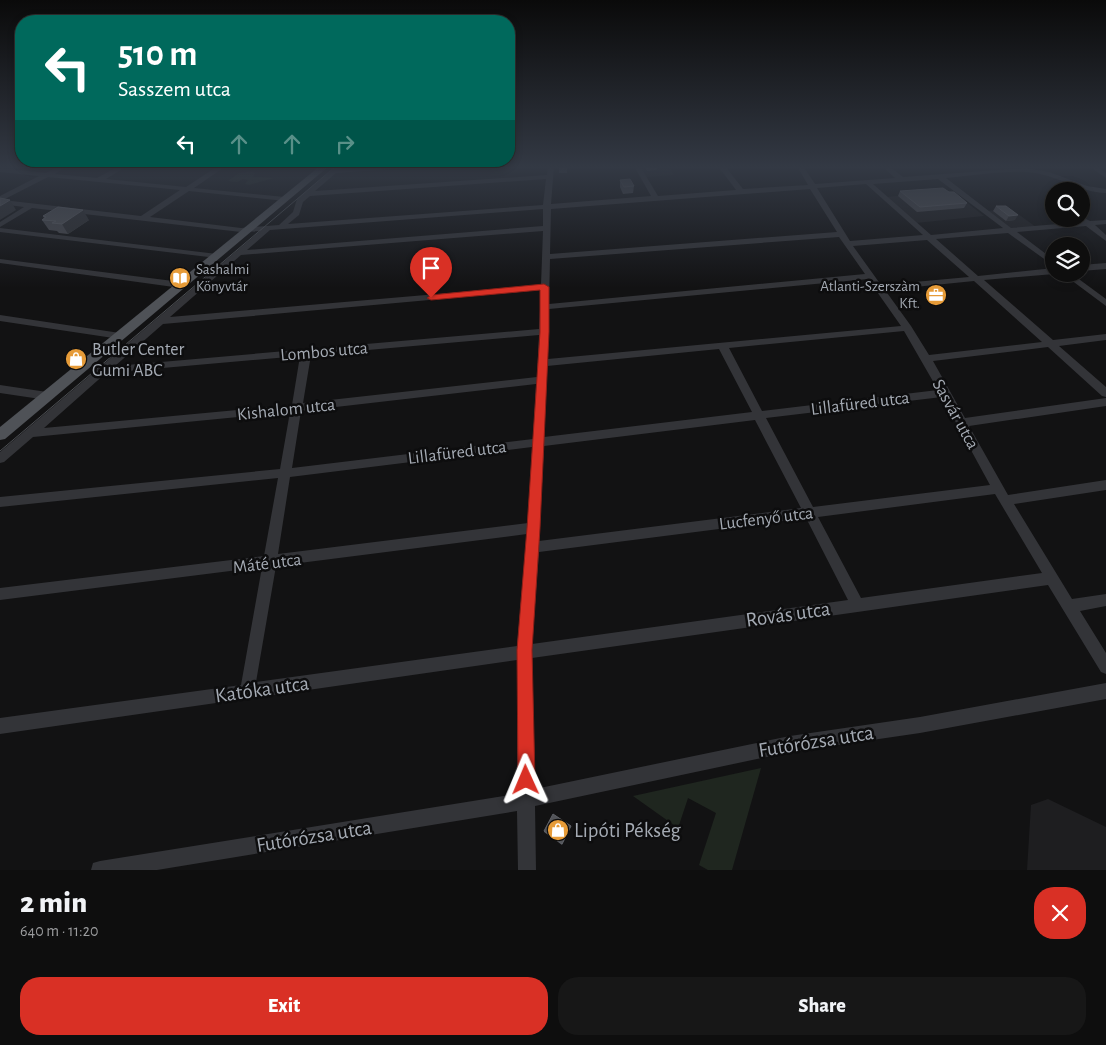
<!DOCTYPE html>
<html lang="en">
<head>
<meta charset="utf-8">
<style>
  body { margin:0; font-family:"Alegreya Sans",sans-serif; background:#171717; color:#f1f3f6; height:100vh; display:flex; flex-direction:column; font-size:19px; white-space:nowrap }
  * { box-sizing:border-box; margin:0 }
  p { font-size:16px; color:#9b9c9e }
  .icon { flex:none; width:28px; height:28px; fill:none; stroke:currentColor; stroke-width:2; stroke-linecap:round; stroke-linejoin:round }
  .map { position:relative; height:870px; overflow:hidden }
  .side { display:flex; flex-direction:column; background:#0e0e0e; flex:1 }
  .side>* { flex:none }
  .guide { position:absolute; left:15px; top:15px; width:500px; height:152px; border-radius:20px; box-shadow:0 2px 8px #0003,0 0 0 1px #2e2e2e; background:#00695c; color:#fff; overflow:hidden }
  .controls { position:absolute; left:1045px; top:182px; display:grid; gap:10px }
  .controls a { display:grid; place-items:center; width:45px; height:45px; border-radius:50%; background:#0e0e0e; box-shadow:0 2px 8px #0003,0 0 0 1px #2e2e2e; font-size:25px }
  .pin { position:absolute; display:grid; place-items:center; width:42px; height:42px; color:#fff; margin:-51px -21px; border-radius:50% 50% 50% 0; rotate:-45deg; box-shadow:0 0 5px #0007 }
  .pin .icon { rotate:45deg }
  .me { position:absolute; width:55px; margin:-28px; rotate:359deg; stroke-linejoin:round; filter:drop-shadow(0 0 4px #0008) }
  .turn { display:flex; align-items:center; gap:18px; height:105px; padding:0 20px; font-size:22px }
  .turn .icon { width:65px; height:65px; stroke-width:2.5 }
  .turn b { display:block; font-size:35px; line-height:42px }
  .lanes { display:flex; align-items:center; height:48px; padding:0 20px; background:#0003; justify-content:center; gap:25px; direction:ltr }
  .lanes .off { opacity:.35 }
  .round { display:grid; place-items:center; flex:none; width:52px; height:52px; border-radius:20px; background:#171717 }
  .summary { display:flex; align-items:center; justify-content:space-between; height:85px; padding:0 20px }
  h1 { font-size:30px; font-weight:800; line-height:38px }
  .button { display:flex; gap:10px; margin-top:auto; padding:10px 20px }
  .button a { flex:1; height:58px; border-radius:20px; background:#d93025; color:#fff; font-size:20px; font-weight:800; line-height:58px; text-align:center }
  .button a+a { background:#171717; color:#f1f3f6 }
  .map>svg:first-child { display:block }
  .built { fill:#1e1e20 }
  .green { fill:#1f261f }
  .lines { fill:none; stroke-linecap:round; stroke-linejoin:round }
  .minor { fill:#333438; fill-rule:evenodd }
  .major { fill:#4f5257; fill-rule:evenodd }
  .tram { stroke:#4c4f53; stroke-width:1 }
  .wall { fill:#48494e }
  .shaded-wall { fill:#2e2f32 }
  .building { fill:#525459; stroke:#5f6167 }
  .route { fill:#d93025; stroke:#8d1f18 }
  .labels { text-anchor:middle; stroke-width:5; stroke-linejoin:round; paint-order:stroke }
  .far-poi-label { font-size:15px; fill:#a4aab3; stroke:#0d0d0e; text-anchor:start }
  .poi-label { font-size:18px; fill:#a4aab3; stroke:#0d0d0e; text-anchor:start }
  .street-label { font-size:18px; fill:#a4aab3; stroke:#0d0d0e }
  .near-street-label { font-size:21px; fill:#a4aab3; stroke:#0d0d0e }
  .near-poi-label { font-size:21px; fill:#a4aab3; stroke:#0d0d0e; text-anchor:start }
</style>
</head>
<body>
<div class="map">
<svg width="1106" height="870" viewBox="0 0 1106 870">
  <rect width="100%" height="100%" fill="#121213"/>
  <!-- built -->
  <g class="built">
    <polygon points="640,166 669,166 674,175 646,177"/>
    <polygon points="952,191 984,216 916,223 886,197"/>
    <polygon points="1011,209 1036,227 1010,229 986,211"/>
    <polygon points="1048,799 1106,827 1106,870 1027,870 1031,805"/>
  </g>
  <!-- green -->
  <g class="green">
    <polygon points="252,171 255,173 253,177 274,178 249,185 245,184 248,180 243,179 237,182 228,181 239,173"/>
    <polygon points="761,768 732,870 708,870 699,865 716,813 688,798 678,828 633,796"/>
  </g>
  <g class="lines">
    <!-- minor -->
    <g class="minor">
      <path d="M59 166H67L55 174 97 178 119 166H127L106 179 186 187 218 166H226L194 188 285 197 289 199 285 201 189 191 150 217 241 228 279 225 293 212 297 199 336 166H343L341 169 408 166 405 168 336 173 315 191 547 175 548 166H554L551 204 651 196 634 166H640L658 196 736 190 718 166H725L743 189 808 185 797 166H803L815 184 895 178 882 166H889L903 177 1026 168 1049 172 1087 186 1106 189V193C1080 192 1060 177 1035 173 1012 169 971 176 946 178L1011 228 1082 222 1080 220 1084 218 1090 221 1106 220V224L1095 225 1106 235V241L1086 226 1017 232 1054 260V266L1008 233 936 239 978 276 1054 268V274L984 280 1053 340 1106 334V340L1059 346 1106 387V397L1102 396 1048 347 933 361 965 418 1106 398V406L969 426 1008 495 1106 480V490L1014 504 1072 599 1106 594V606L1080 611 1106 653V674L1101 672 1048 585 532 658 535 789 790 736 920 717 1106 683V699L920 733 790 752 535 806 536 870H518L517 811 157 870H91L93 863 100 861 517 794V660L0 734V718L241 685 262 567 0 600V588L264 556 278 478 0 507V497L280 469 290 412 33 437 4 462 0 463V452L260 231 241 232 32 208 0 227V222L24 207 0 204V196L39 176 0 172V168L46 173ZM48 177 180 190 141 216 3 200ZM546 179 543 205 288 224 299 215 303 202 310 196ZM938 179 1003 228 931 235 873 184ZM866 184 923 235 850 241 817 188ZM810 189 837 232 550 254 551 209ZM543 209V226L247 250 270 230ZM543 231 541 285 170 317 241 255ZM839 237 865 274 549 304 550 259ZM927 240 969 277 881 285 853 246ZM868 279 901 326 548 359 549 309ZM974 281 1042 342 929 355 911 326 885 290ZM541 290 539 329 115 366 163 324ZM904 331 938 390 762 411 729 348ZM539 335 537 377 303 403 311 355ZM719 349 752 412 544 437 547 366ZM300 356 292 405 44 428 106 373ZM536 384 533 439 292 468 301 411ZM942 397 990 485 813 507 766 418ZM755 420 801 508 539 541 544 446ZM532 447 528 523 278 554 290 477ZM995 494 1042 573 861 598 818 517ZM806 518 848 600 532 644 539 552ZM527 534 517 646 256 682 276 566Z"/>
      <polygon points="300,166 317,166 325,169 322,171"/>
      <polygon points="1089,166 1097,166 1106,173 1106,178"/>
      <polygon points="0,228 217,254 221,256 217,258 0,232"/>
      <polygon points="0,259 181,282 185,285 181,288 0,263"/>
      <polygon points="1106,263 1106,269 1081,271 1081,265"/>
      <polygon points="1063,274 1072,274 1106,299 1106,306"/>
      <polygon points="0,315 120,333 125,336 120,339 0,321"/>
      <polygon points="0,385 47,392 52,396 47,400 0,393"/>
    </g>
    <!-- major -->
    <polygon class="major" points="320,166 329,166 5,439 0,440 0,427"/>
    <!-- tram -->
    <polyline class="tram" points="0,451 336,166"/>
  </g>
  <!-- wall -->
  <g class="wall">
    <rect x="559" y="166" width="8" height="7"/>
    <polygon points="644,166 658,166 657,170 647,171"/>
    <polygon points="620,180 634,186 633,193 623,194 620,187"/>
    <polygon points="900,191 949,192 967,203 964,208 917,212 898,196"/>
    <polygon points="996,206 1015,220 1006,221 993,211"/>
    <polygon points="43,216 89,220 68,234 59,233 57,231 49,230 42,220 44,218"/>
    <polygon points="571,826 562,845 544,832 544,831"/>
  </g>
  <!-- shaded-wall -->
  <g class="shaded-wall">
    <polygon points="10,200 16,210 0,220 0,206"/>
    <polygon points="83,210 89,220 68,234 62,224"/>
    <polygon points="1018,215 1015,220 1006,221 1009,216"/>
  </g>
  <!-- building -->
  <g class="building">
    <polygon points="630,179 634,186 624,187 620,180"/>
    <polygon points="943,188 949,192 954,192 967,203 920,207 900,191"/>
    <polygon points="0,198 10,200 0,206"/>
    <polygon points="996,206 1006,206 1018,215 1009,216"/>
    <polygon points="58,207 83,210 62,224 52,223 56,221 42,220 46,217 43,216"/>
    <polygon points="553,814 571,826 562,844 544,831"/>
  </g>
  <!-- sky -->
  <linearGradient id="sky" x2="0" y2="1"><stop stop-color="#0a0a0a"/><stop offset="0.58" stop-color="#333944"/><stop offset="1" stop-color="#333944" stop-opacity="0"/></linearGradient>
  <rect width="1106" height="288" fill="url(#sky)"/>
  <!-- route -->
  <polygon class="route" points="544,284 549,287 549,332 540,528 532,650 535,780 532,786 526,789 520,786 518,780 517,650 527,528 540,332 540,290 431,300 427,298 431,295"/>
  <!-- icons -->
  <defs>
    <g id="library-disc" transform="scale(1.125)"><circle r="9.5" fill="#e69b38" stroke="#0d0d0e"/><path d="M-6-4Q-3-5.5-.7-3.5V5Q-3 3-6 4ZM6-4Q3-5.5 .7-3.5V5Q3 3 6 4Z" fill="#fff"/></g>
    <g id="office-disc" transform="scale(1.125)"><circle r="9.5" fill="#e69b38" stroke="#0d0d0e"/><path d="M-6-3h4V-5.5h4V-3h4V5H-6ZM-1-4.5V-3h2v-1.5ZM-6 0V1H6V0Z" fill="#fff"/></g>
    <g id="shop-disc" transform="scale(1.125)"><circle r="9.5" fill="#e69b38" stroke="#0d0d0e"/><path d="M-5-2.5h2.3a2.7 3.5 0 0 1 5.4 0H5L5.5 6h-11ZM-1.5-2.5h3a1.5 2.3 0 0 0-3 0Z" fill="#fff"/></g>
  </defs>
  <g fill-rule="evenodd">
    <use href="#library-disc" x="180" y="278"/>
    <use href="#office-disc" x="936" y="295"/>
    <use href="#shop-disc" x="76" y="359"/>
    <use href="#shop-disc" x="558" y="830"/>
  </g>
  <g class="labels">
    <!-- far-poi labels -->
    <g class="far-poi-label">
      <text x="196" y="274">Sashalmi<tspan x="196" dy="17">Könyvtár</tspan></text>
      <text x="920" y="291" text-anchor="end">Atlanti-Szerszàm<tspan x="920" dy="17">Kft.</tspan></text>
    </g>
    <!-- poi labels -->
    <g class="poi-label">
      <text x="92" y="355">Butler Center<tspan x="92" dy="21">Gumi ABC</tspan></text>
    </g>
    <!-- street labels -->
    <g class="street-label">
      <text transform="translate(324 351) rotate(-5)" y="6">Lombos utca</text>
      <text transform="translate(860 403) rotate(-7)" y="6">Lillafüred utca</text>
      <text transform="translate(286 409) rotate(-6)" y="6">Kishalom utca</text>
      <text transform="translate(956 414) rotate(61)" y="6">Sasvár utca</text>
      <text transform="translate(457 452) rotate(-7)" y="6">Lillafüred utca</text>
      <text transform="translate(766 518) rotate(-7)" y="6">Lucfenyő utca</text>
      <text transform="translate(267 563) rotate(-7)" y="6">Máté utca</text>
    </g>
    <!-- near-street labels -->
    <g class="near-street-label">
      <text transform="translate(788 614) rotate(-8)" y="7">Rovás utca</text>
      <text transform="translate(262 689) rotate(-8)" y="7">Katóka utca</text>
      <text transform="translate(816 741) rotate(-9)" y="7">Futórózsa utca</text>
      <text transform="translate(314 836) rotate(-9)" y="7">Futórózsa utca</text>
    </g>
    <!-- near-poi labels -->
    <g class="near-poi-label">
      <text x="574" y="837">Lipóti Pékség</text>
    </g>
  </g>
</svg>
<div class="controls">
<a><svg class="icon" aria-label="search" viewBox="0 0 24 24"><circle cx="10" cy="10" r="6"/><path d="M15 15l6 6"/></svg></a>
<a><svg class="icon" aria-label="layers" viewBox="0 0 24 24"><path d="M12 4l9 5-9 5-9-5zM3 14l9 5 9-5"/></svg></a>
</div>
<div class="pin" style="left:431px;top:298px;background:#d93025"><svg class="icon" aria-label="arrive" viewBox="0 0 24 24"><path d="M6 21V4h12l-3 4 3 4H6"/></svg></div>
<svg class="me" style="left:526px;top:780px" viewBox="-20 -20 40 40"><path d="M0-17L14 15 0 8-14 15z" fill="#d93025" stroke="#fff" stroke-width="4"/></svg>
<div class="guide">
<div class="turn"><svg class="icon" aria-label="left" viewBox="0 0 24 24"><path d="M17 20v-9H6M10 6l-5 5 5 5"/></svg><div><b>510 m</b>Sasszem utca</div></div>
<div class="lanes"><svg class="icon" aria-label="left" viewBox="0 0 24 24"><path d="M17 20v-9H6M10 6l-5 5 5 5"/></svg><svg class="icon off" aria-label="ahead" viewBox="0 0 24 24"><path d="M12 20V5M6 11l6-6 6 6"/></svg><svg class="icon off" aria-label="ahead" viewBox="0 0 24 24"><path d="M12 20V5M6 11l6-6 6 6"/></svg><svg class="icon off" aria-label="right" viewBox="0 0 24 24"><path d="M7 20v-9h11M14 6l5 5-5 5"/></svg></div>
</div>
</div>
<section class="side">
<div class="summary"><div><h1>2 min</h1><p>640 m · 11:20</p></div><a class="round" style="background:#d93025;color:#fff"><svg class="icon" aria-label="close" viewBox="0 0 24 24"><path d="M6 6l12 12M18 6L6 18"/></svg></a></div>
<div class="button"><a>Exit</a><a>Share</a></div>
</section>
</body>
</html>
